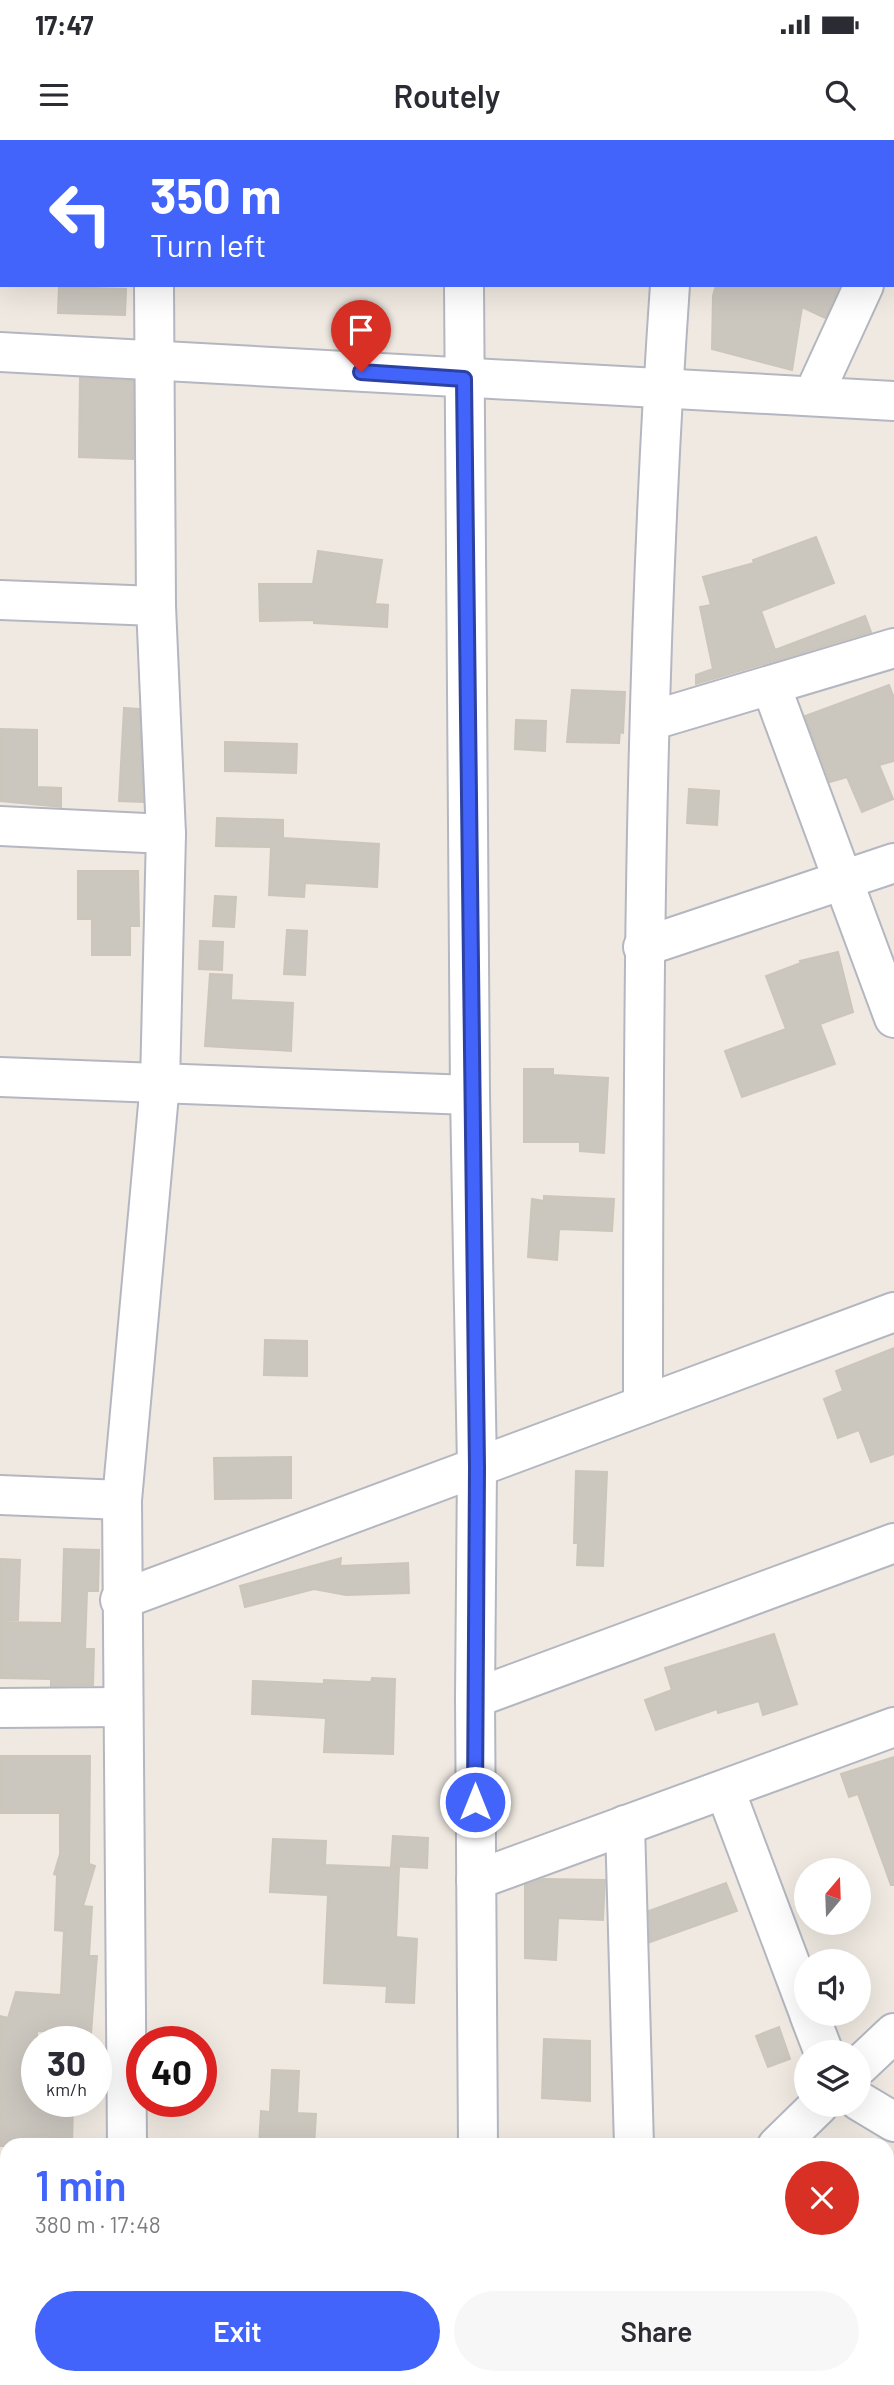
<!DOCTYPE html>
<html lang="en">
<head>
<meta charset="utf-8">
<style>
  body { margin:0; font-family:Barlow,sans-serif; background:#f7f7f7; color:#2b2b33; height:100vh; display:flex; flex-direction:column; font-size:26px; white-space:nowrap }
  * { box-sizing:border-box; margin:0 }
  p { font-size:23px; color:#7c7c81 }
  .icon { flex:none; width:38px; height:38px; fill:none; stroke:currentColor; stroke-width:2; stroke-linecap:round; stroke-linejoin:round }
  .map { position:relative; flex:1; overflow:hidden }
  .drawer { position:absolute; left:0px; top:1998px; width:894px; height:247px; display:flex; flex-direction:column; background:#fff; border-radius:21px 21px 0 0; box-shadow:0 7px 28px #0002 }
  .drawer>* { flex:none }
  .top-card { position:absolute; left:0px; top:0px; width:894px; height:147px; box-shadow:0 7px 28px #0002; background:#4264fb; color:#fff; overflow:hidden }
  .needle { width:46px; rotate:19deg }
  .buttons { position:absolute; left:794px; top:1718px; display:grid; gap:14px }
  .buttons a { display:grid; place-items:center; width:77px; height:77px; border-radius:50%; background:#fff; box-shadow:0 7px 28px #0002; font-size:35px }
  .speed { position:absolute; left:21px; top:1886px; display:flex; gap:14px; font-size:35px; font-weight:700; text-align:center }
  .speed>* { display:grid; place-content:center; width:91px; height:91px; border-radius:50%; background:#fff; box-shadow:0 7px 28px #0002; line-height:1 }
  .speed small { font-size:18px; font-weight:400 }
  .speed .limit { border:10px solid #d22; background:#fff; color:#111 }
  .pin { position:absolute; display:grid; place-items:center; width:60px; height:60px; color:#fff; margin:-72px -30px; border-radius:50% 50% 50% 0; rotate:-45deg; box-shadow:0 0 7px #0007 }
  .pin .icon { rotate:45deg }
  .me { position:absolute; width:77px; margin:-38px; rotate:0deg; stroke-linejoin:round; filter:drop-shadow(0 0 5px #0008) }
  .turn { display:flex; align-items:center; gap:24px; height:147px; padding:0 35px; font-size:32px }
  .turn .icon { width:91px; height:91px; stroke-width:2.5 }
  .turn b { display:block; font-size:49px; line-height:60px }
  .round { display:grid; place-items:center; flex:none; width:74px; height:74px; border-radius:37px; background:#f7f7f7 }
  .overview { display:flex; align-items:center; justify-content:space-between; height:119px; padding:0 35px }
  h1 { font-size:42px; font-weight:600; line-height:52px; color:#4264fb }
  .cta { display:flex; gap:14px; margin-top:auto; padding:14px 35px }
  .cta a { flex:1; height:80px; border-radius:42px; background:#4264fb; color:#fff; font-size:28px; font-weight:600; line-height:80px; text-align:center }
  .cta a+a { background:#f7f7f7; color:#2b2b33 }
  .status { display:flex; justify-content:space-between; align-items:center; height:49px; padding:0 35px; background:#fff; direction:ltr }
  .status svg { height:19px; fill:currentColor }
  header { display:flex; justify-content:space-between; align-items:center; height:91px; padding:0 35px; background:#fff; font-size:32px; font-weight:600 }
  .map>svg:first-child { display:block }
  .building { fill:#cbc7bf; stroke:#cbc5ba; stroke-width:2 }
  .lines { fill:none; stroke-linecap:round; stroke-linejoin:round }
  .minor-casing { stroke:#b4b7c1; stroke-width:42 }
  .minor { stroke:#fff; stroke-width:38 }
  .route-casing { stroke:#2b41a3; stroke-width:18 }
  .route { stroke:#4264fb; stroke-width:12 }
</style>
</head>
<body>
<div class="status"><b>17:47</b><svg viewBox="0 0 49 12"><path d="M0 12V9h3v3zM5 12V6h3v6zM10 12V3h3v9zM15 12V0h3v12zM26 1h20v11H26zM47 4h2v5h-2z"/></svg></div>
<header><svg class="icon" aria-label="menu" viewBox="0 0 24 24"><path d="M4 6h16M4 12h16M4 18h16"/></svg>Routely<svg class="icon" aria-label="search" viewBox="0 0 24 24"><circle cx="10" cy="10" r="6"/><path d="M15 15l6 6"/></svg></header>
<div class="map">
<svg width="894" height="2245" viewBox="0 0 894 2245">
  <rect width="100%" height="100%" fill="#efe9e1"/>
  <!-- building -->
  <g class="building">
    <polygon points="716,145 840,145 825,178 802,167 792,230 712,209 713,156"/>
    <polygon points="59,147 126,149 125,175 58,173"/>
    <polygon points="80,238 133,241 133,319 79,317"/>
    <polygon points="816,397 834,443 761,471 775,510 865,476 871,492 696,544 696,535 713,529 700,467 711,465 703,437 754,423 753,420"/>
    <polygon points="318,411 382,420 375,464 388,465 387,487 314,483 314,480 260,481 259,444 313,444"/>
    <polygon points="889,545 894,558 894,621 879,625 893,659 862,672 847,637 830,642 805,576"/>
    <polygon points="572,550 625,552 623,593 620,592 619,603 567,602"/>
    <polygon points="124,568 139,569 143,662 119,661"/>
    <polygon points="516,580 546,581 545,611 515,609"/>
    <polygon points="0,589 37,590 37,647 61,648 61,667 0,661"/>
    <polygon points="225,602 297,604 296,633 225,631"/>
    <polygon points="689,649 719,651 717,685 687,683"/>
    <polygon points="217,678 283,680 283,698 379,704 377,747 305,743 304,757 269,755 271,707 216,706"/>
    <polygon points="78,731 138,731 139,786 130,786 130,815 92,815 92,779 78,779"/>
    <polygon points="215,756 236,757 234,787 213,786"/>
    <polygon points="287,790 307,791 305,835 284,834"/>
    <polygon points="200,801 223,802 222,830 199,829"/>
    <polygon points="838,812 853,872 820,884 835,924 742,957 725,911 786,889 766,836 801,823 800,821"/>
    <polygon points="210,834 232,835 231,860 293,863 291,911 205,906"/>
    <polygon points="524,929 553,929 553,935 608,938 604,1013 580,1011 580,1002 524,1002"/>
    <polygon points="544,1056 614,1059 612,1091 559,1089 557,1120 528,1117 532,1059 544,1061"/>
    <polygon points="265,1200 307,1201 307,1236 264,1235"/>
    <polygon points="894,1208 894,1314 871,1322 859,1290 838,1298 824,1259 843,1251 836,1231"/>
    <polygon points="291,1317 291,1358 215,1359 214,1318"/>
    <polygon points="576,1331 607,1332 603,1426 577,1425 578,1403 574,1403"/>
    <polygon points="64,1409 99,1410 98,1451 87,1451 85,1509 94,1509 93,1545 51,1546 51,1539 0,1538 0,1482 62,1483"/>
    <polygon points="341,1418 340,1426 408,1423 409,1453 346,1455 314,1449 245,1467 240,1446"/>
    <polygon points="0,1419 20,1420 18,1480 0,1480"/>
    <polygon points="774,1494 797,1564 763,1575 759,1561 718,1573 717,1569 656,1590 645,1560 672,1550 665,1528"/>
    <polygon points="372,1538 395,1539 393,1614 324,1612 326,1578 252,1574 253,1541 324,1544 324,1540 371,1542"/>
    <polygon points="0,1616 90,1616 89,1724 95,1726 83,1766 92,1767 89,1816 97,1816 91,1893 37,1891 37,1962 73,1962 72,2006 0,2006 0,1876 8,1878 16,1852 61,1855 64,1791 55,1790 57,1735 54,1734 60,1714 60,1673 0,1673"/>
    <polygon points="894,1617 894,1745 891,1745 858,1654 849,1657 841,1634"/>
    <polygon points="393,1696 428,1698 427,1728 391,1726"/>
    <polygon points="273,1699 326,1701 325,1725 399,1728 396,1797 417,1799 414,1863 386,1862 387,1846 324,1843 328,1755 270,1752"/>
    <polygon points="543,1739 605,1740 603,1780 558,1778 556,1820 525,1818 525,1745"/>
    <polygon points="726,1743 737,1771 650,1802 649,1771"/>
    <polygon points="779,1887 790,1919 768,1927 756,1896"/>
    <polygon points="544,1899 590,1901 590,1961 542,1958"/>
    <polygon points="272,1930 299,1931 297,1973 316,1974 314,2006 259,2006 261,1971 270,1972"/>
  </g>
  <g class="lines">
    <!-- minor casing -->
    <g class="minor-casing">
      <g id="minor">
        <polyline points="153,0 153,2"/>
        <polyline points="463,0 463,2"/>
        <polyline points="874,0 878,2"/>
        <polyline points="680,2 681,0"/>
        <polyline points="892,84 894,80"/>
        <polyline points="464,145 470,955 477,1327 475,1558 478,2006"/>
        <polyline points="0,212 894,261"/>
        <polyline points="813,256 864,145"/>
        <polyline points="0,460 156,466"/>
        <polyline points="771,546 894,878"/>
        <polyline points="650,581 894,508"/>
        <polyline points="0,686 166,694"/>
        <polyline points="643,807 894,723"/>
        <polyline points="0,937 470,955"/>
        <path d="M643 1265C643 892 644 518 670 145"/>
        <polyline points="0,1355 122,1360"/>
        <polyline points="120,1460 894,1172"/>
        <polyline points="475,1558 894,1403"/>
        <polyline points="0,1568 122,1567"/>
        <polyline points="725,1650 807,1868"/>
        <polyline points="625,1685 634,2006"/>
        <polyline points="476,1740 894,1587"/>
        <polyline points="809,1874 824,1913"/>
        <polyline points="859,1926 894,1893"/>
        <polyline points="859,1961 894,1982"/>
        <polyline points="127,2006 122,1360 160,943 166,694 156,466 154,145"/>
        <polyline points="777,2006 819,1965"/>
        <polyline points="0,2060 7,2061"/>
        <polyline points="887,2198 894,2199"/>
        <polyline points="480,2238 480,2245"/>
      </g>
    </g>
    <!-- minor -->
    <use href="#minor" class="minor"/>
  </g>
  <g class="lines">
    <!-- route casing -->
    <g class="route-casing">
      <polyline id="route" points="361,232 464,239 477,1327 475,1662"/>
    </g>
    <!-- route -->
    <use href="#route" class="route"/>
  </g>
</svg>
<div class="buttons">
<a><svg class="needle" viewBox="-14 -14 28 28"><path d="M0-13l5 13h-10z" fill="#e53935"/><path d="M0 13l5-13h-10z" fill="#7c7c81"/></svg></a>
<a><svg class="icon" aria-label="sound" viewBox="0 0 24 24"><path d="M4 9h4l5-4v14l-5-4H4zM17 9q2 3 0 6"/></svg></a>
<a><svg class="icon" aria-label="layers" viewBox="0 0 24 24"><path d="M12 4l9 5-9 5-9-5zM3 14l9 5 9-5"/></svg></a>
</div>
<div class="speed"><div>30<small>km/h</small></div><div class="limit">40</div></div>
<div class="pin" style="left:361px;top:232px;background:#d93025"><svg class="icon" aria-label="arrive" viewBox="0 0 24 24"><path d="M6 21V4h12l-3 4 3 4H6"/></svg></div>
<svg class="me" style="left:475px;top:1662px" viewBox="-20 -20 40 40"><circle r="17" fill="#4264fb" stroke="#fff" stroke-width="3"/><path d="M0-11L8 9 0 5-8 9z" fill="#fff"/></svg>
<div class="top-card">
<div class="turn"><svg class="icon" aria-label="left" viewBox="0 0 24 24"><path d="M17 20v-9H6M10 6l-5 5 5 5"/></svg><div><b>350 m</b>Turn left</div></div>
</div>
<section class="drawer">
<div class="overview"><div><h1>1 min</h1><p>380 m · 17:48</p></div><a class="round" style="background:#d93025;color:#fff"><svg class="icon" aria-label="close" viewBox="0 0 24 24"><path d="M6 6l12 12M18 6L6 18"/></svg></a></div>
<div class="cta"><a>Exit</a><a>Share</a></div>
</section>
</div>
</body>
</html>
